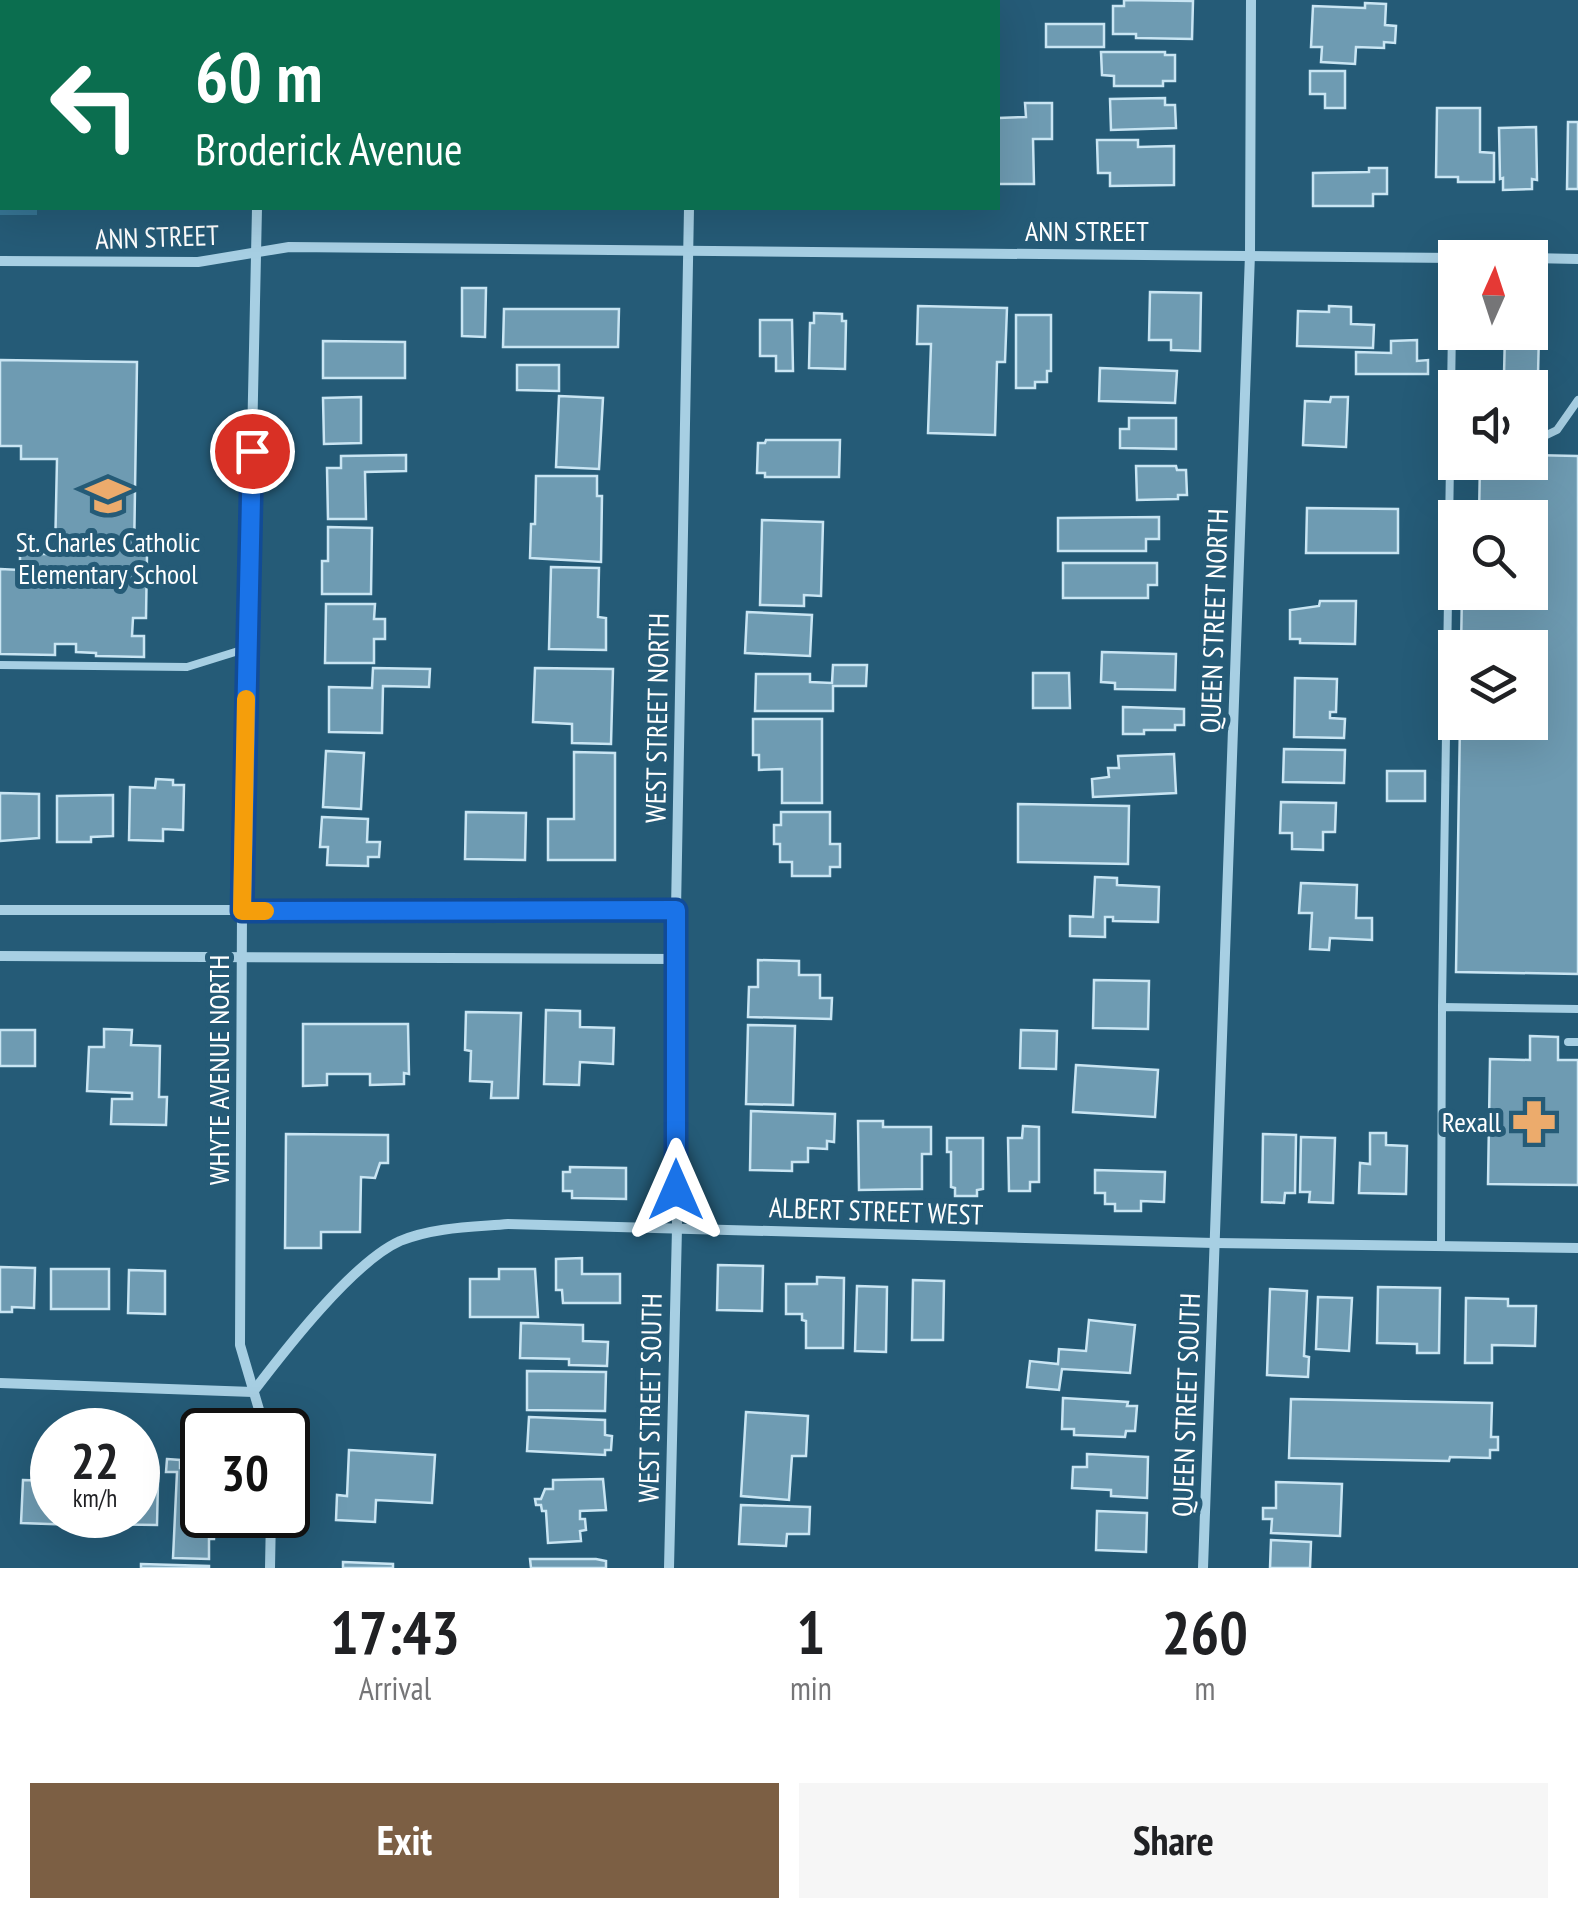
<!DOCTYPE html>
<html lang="en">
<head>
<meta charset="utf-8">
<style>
  body { margin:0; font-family:"PT Sans Narrow",sans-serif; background:#f6f6f6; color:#202124; height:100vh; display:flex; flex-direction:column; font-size:38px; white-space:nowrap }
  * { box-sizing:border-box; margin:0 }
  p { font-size:32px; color:#757577 }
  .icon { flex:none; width:55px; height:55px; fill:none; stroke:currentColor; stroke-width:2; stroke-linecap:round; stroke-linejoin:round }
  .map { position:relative; height:1568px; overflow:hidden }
  .details { display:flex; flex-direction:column; background:#fff; flex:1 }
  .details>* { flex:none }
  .guide { position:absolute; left:0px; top:0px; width:1000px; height:210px; box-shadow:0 10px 40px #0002; background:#0b6e4f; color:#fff; overflow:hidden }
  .needle { width:65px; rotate:3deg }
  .buttons { position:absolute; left:1438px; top:240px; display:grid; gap:20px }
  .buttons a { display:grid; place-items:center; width:110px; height:110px; border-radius:0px; background:#fff; box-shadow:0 10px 40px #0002; font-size:50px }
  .speed { position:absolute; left:30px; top:1408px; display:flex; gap:20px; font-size:50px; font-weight:700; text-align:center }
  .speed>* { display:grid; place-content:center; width:130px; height:130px; border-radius:50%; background:#fff; box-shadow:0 10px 40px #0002; line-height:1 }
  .speed small { font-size:25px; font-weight:400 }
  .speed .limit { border:5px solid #111; border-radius:15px; background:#fff; color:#111 }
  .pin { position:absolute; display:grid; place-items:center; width:85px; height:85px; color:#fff; margin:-42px; border:5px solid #fff; border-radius:50%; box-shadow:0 2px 10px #0007 }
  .me { position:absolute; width:110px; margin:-55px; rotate:0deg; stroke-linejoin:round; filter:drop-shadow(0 0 8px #0008) }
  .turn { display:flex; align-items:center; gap:35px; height:210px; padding:0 30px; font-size:45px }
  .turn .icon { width:130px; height:130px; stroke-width:2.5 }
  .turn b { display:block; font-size:70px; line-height:85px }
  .eta { display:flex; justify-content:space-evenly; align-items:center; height:170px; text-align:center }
  .eta b { font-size:60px; font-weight:600; line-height:70px }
  .button { display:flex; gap:20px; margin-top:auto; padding:20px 30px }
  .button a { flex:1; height:115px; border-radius:0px; background:#7c5f44; color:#fff; font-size:40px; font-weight:600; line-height:115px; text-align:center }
  .button a+a { background:#f6f6f6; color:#202124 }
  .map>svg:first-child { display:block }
  .green { fill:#367493 }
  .building { fill:#6e9bb2; stroke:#c9e5f3; stroke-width:2.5 }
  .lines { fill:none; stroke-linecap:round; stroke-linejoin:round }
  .service { stroke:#a7cfe3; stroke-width:8 }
  .minor { stroke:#a7cfe3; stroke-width:10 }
  .route-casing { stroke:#114b97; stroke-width:25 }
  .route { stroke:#1a73e8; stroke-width:18 }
  .slow { stroke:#f59e0b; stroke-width:18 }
  .labels { text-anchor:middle; stroke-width:10; stroke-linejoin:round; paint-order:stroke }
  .street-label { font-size:28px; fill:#fff; stroke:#255b77 }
  .poi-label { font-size:28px; fill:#fff; stroke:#255b77 }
</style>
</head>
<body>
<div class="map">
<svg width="1578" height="1568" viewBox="0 0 1578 1568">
  <rect width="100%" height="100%" fill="#255b77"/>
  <!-- green -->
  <polygon class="green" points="0,0 34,0 2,2 2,208 37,208 37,215 0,215"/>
  <!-- building -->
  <g class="building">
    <polygon points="545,0 639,0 545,2"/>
    <polygon points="1124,0 1193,1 1192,39 1136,38 1136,34 1113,34 1113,6 1124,6"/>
    <polygon points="1365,3 1386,4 1385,25 1396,26 1395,43 1384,42 1384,48 1356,47 1355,64 1321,62 1322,47 1311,47 1313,6 1365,8"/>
    <rect x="1046" y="24" width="58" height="23"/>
    <polygon points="1101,52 1165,52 1165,55 1175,55 1175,81 1163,81 1163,86 1114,86 1114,76 1102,75"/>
    <polygon points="1310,71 1345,71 1345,108 1325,108 1325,94 1310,94"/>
    <polygon points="1165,98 1165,105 1175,105 1176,128 1111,130 1110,99"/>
    <polygon points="1025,103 1052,103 1052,139 1033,139 1034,184 998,184 998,118 1026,117"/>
    <polygon points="1437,108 1480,108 1480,152 1494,153 1494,182 1458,182 1458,177 1436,177"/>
    <polygon points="1568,122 1578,122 1578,189 1567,189"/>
    <polygon points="1536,127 1537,180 1532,179 1532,189 1503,190 1503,178 1500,179 1499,128"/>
    <polygon points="1097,140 1138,140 1138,147 1174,146 1174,185 1110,186 1110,173 1098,173"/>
    <polygon points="1369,168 1387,168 1387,194 1373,194 1373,206 1313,206 1313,173 1369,172"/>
    <polygon points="462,288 486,288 485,337 462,336"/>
    <polygon points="1150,292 1201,293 1200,351 1171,350 1171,340 1149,340"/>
    <polygon points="918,306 1007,308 1005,362 997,362 995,435 928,433 931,344 917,344"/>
    <polygon points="1329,306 1351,307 1351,324 1374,325 1373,348 1297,346 1298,311 1329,312"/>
    <polygon points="504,309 619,309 618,347 503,347"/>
    <polygon points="814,313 842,314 842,321 846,321 845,369 809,368 810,323 814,323"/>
    <polygon points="1016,315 1051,315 1051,371 1047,371 1047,382 1035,382 1035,388 1016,388"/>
    <polygon points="760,320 792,320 793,371 776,371 776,356 760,356"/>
    <polygon points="1505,333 1539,333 1538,375 1504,375"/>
    <polygon points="1417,340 1417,361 1428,360 1428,374 1356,374 1356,352 1391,353 1391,341"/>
    <polygon points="323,341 405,342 405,378 323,378"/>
    <polygon points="0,360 137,362 134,555 147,555 146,618 133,618 132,636 144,636 144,657 96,656 96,653 76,652 76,644 55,644 55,655 0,654 0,569 20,570 20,554 55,554 57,459 21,459 21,446 0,446"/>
    <polygon points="517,365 559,365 559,391 517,390"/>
    <polygon points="1100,368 1177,371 1175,403 1099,401"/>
    <polygon points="559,396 603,398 599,469 556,467"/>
    <polygon points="361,397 361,443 324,444 323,398"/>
    <polygon points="1331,397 1348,397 1346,447 1303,445 1305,401 1330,402"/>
    <polygon points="1129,418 1176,418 1176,449 1120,448 1120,429 1129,429"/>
    <polygon points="766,440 840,440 839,477 765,477 765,473 757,473 758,443 765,443"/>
    <polygon points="406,455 406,471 365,472 366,519 328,519 327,468 341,468 341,456"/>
    <polygon points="1530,455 1578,456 1578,974 1456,972 1460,722 1530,722 1530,648 1461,648 1462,592 1530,592 1530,518 1479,518 1480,462 1530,462"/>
    <polygon points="1136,466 1176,466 1177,470 1186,470 1187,495 1178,495 1178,499 1137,500"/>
    <polygon points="536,476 597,476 597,496 602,496 601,562 530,558 531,524 535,524"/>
    <polygon points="1307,508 1398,509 1398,553 1306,553"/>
    <polygon points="1159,517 1159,539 1146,539 1146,551 1058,551 1058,518"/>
    <polygon points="762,520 823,522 821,596 804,595 804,606 760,605"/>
    <polygon points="328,527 372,528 371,594 322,594 322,561 328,561"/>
    <polygon points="1063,563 1157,563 1157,585 1148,585 1148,598 1063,598"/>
    <polygon points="551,567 599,568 598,617 606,618 606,650 549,649"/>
    <polygon points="1320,601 1356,601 1355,644 1300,643 1300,639 1290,639 1290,610 1319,606"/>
    <polygon points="326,604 375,604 374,619 385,619 385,639 374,639 374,663 325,663"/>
    <polygon points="747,612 812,615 810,656 745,653"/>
    <polygon points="1102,652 1176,654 1175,690 1115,689 1115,683 1101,682"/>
    <polygon points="833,665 867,665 866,686 833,686 833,711 755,711 756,674 810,674 810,682 832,683"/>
    <polygon points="373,668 430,669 429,687 383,686 382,733 329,732 329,687 372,688"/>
    <polygon points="535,668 613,669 611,744 572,743 572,724 533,722"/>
    <polygon points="1033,673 1069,673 1070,708 1033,708"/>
    <polygon points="1295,678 1337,679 1336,712 1330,712 1330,718 1345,719 1344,738 1294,737"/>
    <polygon points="1123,707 1184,709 1184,725 1175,725 1175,730 1144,730 1144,734 1123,734"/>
    <polygon points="753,719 822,719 822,803 782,803 782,769 759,770 759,755 753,755"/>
    <polygon points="1284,749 1345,750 1344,783 1283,782"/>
    <polygon points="326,751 364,753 361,809 323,807"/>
    <polygon points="574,752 615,753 615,860 548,860 548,819 574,819"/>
    <polygon points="1174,754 1176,793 1093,797 1092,779 1109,777 1108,768 1119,768 1118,756"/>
    <rect x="1387" y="771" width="38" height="30"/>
    <polygon points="156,779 173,780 173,785 184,785 183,830 163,829 163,841 129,840 130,787 155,788"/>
    <polygon points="0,793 39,794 39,838 0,841"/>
    <polygon points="113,795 113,836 91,837 91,842 57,842 57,796"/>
    <polygon points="1281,802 1336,803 1335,832 1323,832 1323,850 1292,849 1292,833 1280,833"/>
    <polygon points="1018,804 1129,806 1128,864 1018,862"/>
    <polygon points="466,812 526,813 525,860 465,859"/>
    <polygon points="781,812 830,812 830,844 840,844 840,867 830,867 830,876 792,876 792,862 780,862 780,844 774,844 774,825 781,825"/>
    <polygon points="322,817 368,819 367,842 380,842 379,857 368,857 368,866 327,865 328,847 320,847"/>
    <polygon points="1095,877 1117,878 1117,885 1159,887 1158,922 1113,921 1113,917 1105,917 1105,937 1070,936 1070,916 1093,917"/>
    <polygon points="1301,883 1357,885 1356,918 1372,918 1372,940 1330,938 1329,950 1310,949 1312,913 1299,913"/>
    <polygon points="758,960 799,961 799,975 820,975 820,998 832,998 831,1019 748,1017 749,987 758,987"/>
    <polygon points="1094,980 1149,981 1148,1029 1093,1028"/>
    <polygon points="546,1010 580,1011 580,1027 614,1028 613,1064 580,1062 579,1085 544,1084"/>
    <polygon points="466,1012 521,1013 518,1098 491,1098 492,1082 470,1081 471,1051 465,1050"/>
    <polygon points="303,1024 408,1024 409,1074 404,1073 404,1084 370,1085 370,1074 327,1074 327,1085 303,1086"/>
    <polygon points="748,1025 795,1026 793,1105 746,1104"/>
    <polygon points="104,1029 132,1030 131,1045 160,1046 159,1097 167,1097 166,1125 111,1124 112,1099 132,1099 132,1093 87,1091 89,1047 104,1047"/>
    <rect x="0" y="1030" width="35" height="36"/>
    <polygon points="1021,1030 1057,1031 1056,1069 1020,1068"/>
    <polygon points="1530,1036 1558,1037 1558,1060 1578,1060 1578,1185 1488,1184 1490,1059 1530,1060"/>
    <polygon points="1076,1065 1158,1070 1155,1117 1073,1112"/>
    <polygon points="751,1111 835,1114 834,1142 827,1141 827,1149 808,1148 808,1162 792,1162 792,1171 750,1170"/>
    <polygon points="858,1121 883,1121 883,1127 931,1127 931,1154 922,1154 922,1189 859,1190"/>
    <polygon points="1023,1126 1039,1127 1039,1182 1030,1182 1030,1191 1009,1191 1008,1138 1022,1138"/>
    <polygon points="1370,1133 1386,1133 1386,1145 1407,1146 1406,1194 1359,1193 1360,1163 1370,1164"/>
    <polygon points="286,1134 388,1135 388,1163 380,1163 375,1178 361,1177 360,1232 321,1232 321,1248 285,1248"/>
    <polygon points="1263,1134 1296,1135 1295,1193 1285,1193 1284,1203 1262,1202"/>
    <polygon points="1301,1137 1335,1138 1333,1203 1309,1202 1310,1192 1300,1192"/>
    <polygon points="947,1138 983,1138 983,1189 977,1190 977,1196 955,1196 955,1188 951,1187 951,1152 947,1152"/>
    <polygon points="570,1167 626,1168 626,1199 572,1198 572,1191 563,1191 563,1172 570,1172"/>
    <polygon points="1095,1170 1165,1172 1164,1202 1141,1201 1141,1211 1115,1211 1115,1204 1105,1204 1105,1193 1095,1193"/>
    <polygon points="582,1258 582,1274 620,1274 620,1303 563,1303 562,1290 556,1290 556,1259"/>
    <polygon points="718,1265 763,1266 762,1311 717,1310"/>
    <polygon points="0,1267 35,1268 34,1308 12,1307 12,1312 0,1312"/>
    <rect x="51" y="1269" width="58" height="40"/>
    <polygon points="499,1269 535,1269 538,1317 470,1317 470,1279 499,1279"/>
    <polygon points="129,1270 165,1271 165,1314 128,1313"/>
    <polygon points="817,1277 844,1278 843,1348 806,1348 806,1321 802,1320 802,1314 786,1314 786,1284 817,1284"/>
    <polygon points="913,1280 944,1281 943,1340 912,1340"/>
    <polygon points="857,1286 887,1287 886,1352 855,1351"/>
    <polygon points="1378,1287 1440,1288 1439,1353 1417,1353 1417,1344 1377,1343"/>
    <polygon points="1270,1289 1307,1291 1304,1356 1309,1357 1308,1377 1267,1375"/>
    <polygon points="1318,1297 1352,1298 1349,1351 1316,1349"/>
    <polygon points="1466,1298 1508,1299 1508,1306 1536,1306 1535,1346 1492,1345 1492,1363 1465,1363"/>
    <polygon points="1089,1320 1135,1325 1130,1373 1062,1369 1059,1390 1027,1387 1030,1361 1058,1364 1059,1349 1086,1351"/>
    <polygon points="521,1323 583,1325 583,1341 608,1342 607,1366 569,1365 569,1359 520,1358"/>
    <polygon points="527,1371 606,1372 605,1411 527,1410"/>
    <polygon points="1063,1398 1128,1402 1127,1406 1137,1406 1135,1431 1126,1431 1125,1437 1074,1435 1074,1429 1062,1429"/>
    <polygon points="1291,1399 1492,1403 1491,1437 1498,1437 1498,1450 1490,1450 1490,1458 1450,1457 1449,1461 1289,1458"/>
    <polygon points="746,1412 808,1416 806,1456 792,1456 789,1500 741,1496"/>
    <polygon points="529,1417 605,1420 605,1435 612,1436 611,1450 605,1450 605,1455 527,1451"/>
    <polygon points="349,1450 435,1455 432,1503 376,1500 375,1522 336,1520 337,1495 347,1496"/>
    <polygon points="1087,1454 1148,1457 1147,1498 1111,1496 1111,1490 1072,1488 1073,1467 1087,1467"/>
    <polygon points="167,1459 180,1460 180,1468 202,1468 202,1515 215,1515 214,1539 209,1539 209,1559 173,1558 177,1472 166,1472"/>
    <polygon points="603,1479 606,1510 580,1511 580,1519 585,1519 586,1530 580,1531 581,1541 548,1543 546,1511 542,1511 541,1505 536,1505 535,1499 541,1499 545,1489 553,1489 553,1480"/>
    <polygon points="23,1480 52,1481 52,1515 78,1515 77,1525 21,1523"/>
    <polygon points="138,1481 158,1482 157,1525 90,1524 90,1515 138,1515"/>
    <polygon points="1276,1482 1342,1484 1340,1536 1271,1533 1272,1519 1263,1519 1263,1508 1276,1508"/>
    <polygon points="741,1505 810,1507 809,1534 787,1534 786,1546 739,1544"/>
    <polygon points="1097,1511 1147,1513 1146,1552 1096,1550"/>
    <polygon points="1271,1540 1311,1542 1310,1568 1270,1568"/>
    <polygon points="530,1559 596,1559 606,1561 606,1568 531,1568"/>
    <polygon points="343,1562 393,1564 393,1568 343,1568"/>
    <polygon points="141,1564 209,1566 209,1568 141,1568"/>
  </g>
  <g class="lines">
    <!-- service -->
    <g class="service">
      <polyline points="1530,443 1557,430 1578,400"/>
      <polyline points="0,665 187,667 248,648"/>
      <polyline points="1442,1007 1453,258"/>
      <polyline points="1568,1042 1578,1042"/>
      <polyline points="1441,1246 1442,1007 1578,1009"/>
    </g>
    <!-- minor -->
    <g class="minor">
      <polyline points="259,2 259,0"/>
      <polyline points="693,2 693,0"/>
      <polyline points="257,208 242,911 240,1345 265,1430"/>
      <polyline points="1530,258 1578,259"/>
      <polyline points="0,261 198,262 289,247 1455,258"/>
      <polyline points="0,910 676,910"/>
      <polyline points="0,956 676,959"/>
      <polyline points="0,1383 253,1392"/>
      <path d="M253 1392C285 1350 353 1262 400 1241 434 1227 473 1227 508 1224L1214 1243 1578 1248"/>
      <polyline points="270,1568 271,1515"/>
      <polyline points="669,1568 677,1228 676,910 689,208"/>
      <polyline points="1203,1568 1250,254 1251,0"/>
    </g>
  </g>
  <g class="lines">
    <!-- route casing -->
    <g class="route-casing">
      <polyline id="route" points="252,451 242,911 676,910 676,1190"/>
    </g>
    <!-- route -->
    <use href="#route" class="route"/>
    <!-- slow -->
    <polyline class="slow" points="246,699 242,911 265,911"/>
  </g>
  <!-- icons -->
  <defs>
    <g id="school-bare" transform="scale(3.45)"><path d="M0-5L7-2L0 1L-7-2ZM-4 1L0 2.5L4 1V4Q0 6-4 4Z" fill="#ecab6c" stroke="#255b77" stroke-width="2.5" paint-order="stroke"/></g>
    <g id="pharmacy-bare" transform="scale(3.45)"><path d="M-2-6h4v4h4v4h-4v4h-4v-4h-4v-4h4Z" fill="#ecab6c" stroke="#255b77" stroke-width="2.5" paint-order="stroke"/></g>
  </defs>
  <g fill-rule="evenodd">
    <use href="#school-bare" x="108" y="496"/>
    <use href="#pharmacy-bare" x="1534" y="1122"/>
  </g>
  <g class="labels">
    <!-- street labels -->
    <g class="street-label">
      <text x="1087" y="241">ANN STREET</text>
      <text transform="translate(157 237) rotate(-2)" y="10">ANN STREET</text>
      <text transform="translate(1214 621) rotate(-88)" y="10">QUEEN STREET NORTH</text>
      <text transform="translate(657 718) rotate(-89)" y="10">WEST STREET NORTH</text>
      <text transform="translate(219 1070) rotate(-90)" y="10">WHYTE AVENUE NORTH</text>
      <text transform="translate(876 1211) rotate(2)" y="10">ALBERT STREET WEST</text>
      <text transform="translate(650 1398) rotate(-89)" y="10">WEST STREET SOUTH</text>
      <text transform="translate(1186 1405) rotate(-88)" y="10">QUEEN STREET SOUTH</text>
    </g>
    <!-- poi labels -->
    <g class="poi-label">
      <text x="108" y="552">St. Charles Catholic<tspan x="108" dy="32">Elementary School</tspan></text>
      <text x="1501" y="1132" text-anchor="end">Rexall</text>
    </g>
  </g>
</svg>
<div class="buttons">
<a><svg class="needle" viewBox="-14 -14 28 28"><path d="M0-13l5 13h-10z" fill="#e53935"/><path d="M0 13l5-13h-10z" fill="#757577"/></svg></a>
<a><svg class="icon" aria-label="sound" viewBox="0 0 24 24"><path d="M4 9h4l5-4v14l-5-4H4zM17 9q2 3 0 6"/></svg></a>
<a><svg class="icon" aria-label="search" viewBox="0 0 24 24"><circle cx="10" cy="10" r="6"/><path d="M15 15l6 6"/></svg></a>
<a><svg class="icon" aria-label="layers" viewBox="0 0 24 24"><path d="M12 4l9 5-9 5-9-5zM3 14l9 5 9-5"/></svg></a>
</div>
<div class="speed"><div>22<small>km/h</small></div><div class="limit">30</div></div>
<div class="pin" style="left:252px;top:451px;background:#d93025"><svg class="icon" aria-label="arrive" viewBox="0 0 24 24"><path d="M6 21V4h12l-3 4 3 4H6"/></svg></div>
<svg class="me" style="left:676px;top:1190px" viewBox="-20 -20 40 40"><path d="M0-17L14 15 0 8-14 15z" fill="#1a73e8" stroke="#fff" stroke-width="4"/></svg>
<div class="guide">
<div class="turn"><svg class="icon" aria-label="left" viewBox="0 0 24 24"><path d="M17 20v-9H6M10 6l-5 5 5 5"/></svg><div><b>60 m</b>Broderick Avenue</div></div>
</div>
</div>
<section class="details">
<div class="eta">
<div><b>17:43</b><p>Arrival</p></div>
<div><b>1</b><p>min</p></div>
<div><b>260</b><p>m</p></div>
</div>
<div class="button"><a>Exit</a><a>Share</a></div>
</section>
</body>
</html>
